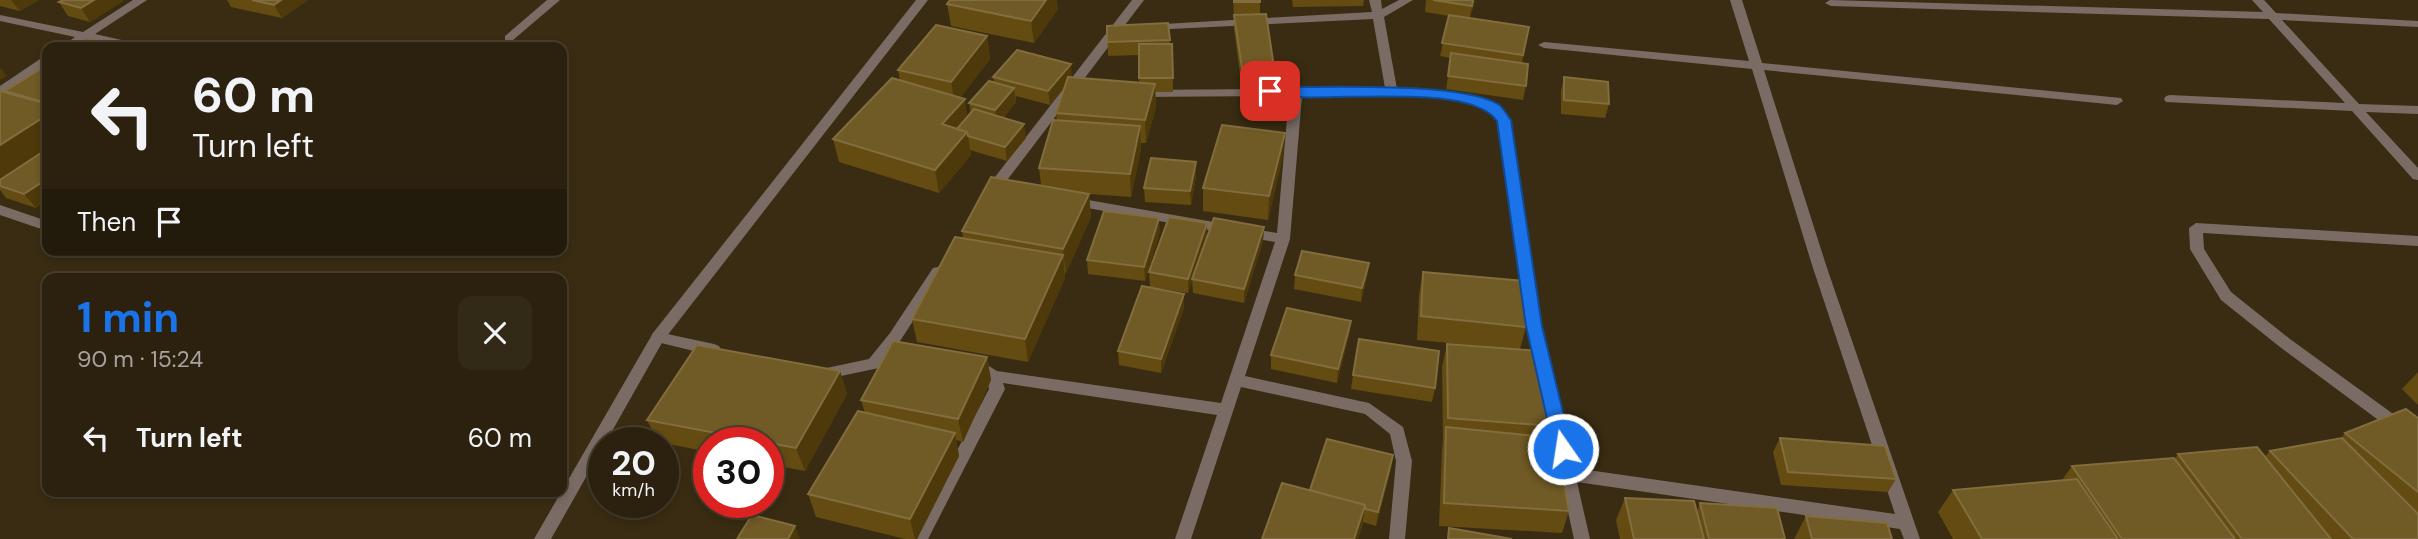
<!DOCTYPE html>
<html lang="en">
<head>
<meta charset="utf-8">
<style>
  body { margin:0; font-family:"DM Sans",sans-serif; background:#332917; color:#f1f3f6; height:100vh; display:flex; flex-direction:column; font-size:26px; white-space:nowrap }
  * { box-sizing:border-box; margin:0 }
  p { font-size:23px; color:#a6a39e }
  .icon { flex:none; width:38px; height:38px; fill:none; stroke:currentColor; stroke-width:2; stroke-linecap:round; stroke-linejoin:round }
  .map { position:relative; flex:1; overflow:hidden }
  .drawer { position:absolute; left:42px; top:273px; width:525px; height:224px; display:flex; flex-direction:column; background:#2b210e; border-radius:14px; box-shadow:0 4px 10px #0003,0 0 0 2px #473e2e }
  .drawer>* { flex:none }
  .hud { position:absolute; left:42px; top:42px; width:525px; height:214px; border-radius:14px; box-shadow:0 4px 10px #0003,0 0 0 2px #473e2e; background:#2b210e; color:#f1f3f6; overflow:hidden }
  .speed { position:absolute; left:588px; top:427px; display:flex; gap:14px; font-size:35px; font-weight:700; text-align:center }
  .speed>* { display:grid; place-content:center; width:91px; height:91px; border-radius:50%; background:#2b210e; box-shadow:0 4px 10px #0003,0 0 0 2px #473e2e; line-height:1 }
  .speed small { font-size:18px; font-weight:400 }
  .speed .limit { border:10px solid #d22; background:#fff; color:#111 }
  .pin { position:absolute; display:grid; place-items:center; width:60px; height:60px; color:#fff; margin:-30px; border-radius:14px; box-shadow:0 4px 10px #0006 }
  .me { position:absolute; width:77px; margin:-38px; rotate:347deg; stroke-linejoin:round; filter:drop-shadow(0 0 5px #0008) }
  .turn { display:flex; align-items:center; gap:24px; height:147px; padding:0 35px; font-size:32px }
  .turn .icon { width:91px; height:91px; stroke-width:2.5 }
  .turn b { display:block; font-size:49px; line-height:60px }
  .then { display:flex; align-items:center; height:66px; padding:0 35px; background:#0003; gap:14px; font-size:26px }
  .round { display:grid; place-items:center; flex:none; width:74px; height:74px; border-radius:14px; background:#332917 }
  .overview { display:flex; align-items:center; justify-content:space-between; height:119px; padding:0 35px }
  h1 { font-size:42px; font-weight:700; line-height:52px; color:#1a73e8 }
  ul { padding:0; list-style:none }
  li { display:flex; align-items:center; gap:21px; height:91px; padding:0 35px }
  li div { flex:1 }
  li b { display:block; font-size:26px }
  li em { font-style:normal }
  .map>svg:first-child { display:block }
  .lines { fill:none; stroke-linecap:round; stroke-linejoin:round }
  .service { fill:#7a6c65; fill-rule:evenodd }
  .minor { fill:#7a6c65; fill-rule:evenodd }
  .tertiary { fill:#7a6c65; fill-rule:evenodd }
  .wall { fill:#634b12 }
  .shaded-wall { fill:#4d390a }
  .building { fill:#705a25; stroke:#816d3e; stroke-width:2 }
  .route { fill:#1a73e8; stroke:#114b97; stroke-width:2 }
</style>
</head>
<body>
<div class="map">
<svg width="2418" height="539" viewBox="0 0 2418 539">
  <rect width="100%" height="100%" fill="#392c12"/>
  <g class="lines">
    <!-- service -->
    <polygon class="service" points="547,0 560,0 513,40 505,40 505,36"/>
    <!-- minor -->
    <g class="minor">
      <polygon points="133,0 147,0 95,34 144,45 146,47 124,47 87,39 75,47 61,47 75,37 0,21 0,15 83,32"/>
      <polygon points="1132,0 1144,0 995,196 985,196 983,193 985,190"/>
      <path d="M1369 0H1381L1382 9 1399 0H1413L1384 17 1397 89 1470 94 1499 104 1510 120 1541 326 1574 468 1895 514 1812 265 1752 69 1544 48 1538 45 1544 42 1749 61 1730 0H1742L1762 63 2121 98 2123 101 2117 105 1764 70 1826 265 1920 539H1904L1900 529 1577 482 1590 539H1574L1527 326 1498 120C1496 117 1494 114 1492 111 1469 90 1337 96 1302 96L1290 239 1245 376 1369 403 1403 427 1412 461 1405 539H1389L1396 461 1390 434 1365 414 1241 387 1191 539H1175L1217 415 1003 383 1005 389 928 539H911L989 389 987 379 969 368 967 364 969 360H979L997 371 1221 403 1275 242 1071 205 1064 201 1071 197 1277 233 1289 96 1137 97 1131 93 1133 90 1385 88 1373 19 1150 30 1144 27 1146 25 1372 12Z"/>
      <polygon points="1830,0 2263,12 2252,0 2264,0 2276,13 2418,21 2418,27 2282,20 2359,104 2418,106 2418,114 2366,112 2418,168 2418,180 2413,179 2352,111 2166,102 2164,99 2166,96 2170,95 2345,103 2269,19 1831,6 1825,3"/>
      <polygon points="43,57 47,57 47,65 0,96 0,86"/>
      <polygon points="0,205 47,221 47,231 0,215"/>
      <polygon points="2196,223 2418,236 2418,246 2203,233 2204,249 2231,292 2290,339 2418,432 2418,447 2412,445 2280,347 2221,300 2190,249 2189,228"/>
      <polygon points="938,267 945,272 900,341 879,368 822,380 817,378 814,374 817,370 869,359 890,333 933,268"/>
      <polygon points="658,332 714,344 719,346 721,350 719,354 714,356 653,341 651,337 653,333"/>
    </g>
    <!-- tertiary -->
    <polygon class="tertiary" points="916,0 928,0 663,341 551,539 534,539 653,333"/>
  </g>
  <!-- wall -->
  <g class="wall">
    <polygon points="0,0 39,0 20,11 0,6"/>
    <polygon points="227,0 308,0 282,18 231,7"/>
    <polygon points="1233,0 1260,0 1260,14 1275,74 1274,87 1242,89 1234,29 1234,16"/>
    <polygon points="1292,0 1364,0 1363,6 1293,7"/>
    <polygon points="1426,0 1475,0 1470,18 1529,27 1522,63 1526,86 1523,100 1446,89 1451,58 1440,56 1449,16 1425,12"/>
    <polygon points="123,1 90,22 68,16 59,2"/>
    <polygon points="947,4 1058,9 1034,43 951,26"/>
    <polygon points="1168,23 1170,44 1172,44 1173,92 1155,92 1156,107 1146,143 1141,143 1141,149 1131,197 1089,194 1091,217 1066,273 1065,272 1065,278 1028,362 917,342 912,319 963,238 962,231 1041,185 1039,168 1057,121 1056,113 1065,87 1050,105 1016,96 1016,102 1003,118 1026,138 1007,161 970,150 971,155 939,193 839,162 833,139 900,81 898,70 987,36 990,59 960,98 967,117 971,113 969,103 994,83 993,77 1072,77 1139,83 1139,55 1108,56 1107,26"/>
    <polygon points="47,68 47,200 36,208 6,198 0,190 0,91 5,92"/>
    <polygon points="1564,77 1609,104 1605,118 1561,114 1561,91"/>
    <polygon points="1283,156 1268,220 1203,211 1203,188"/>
    <polygon points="1196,176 1191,205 1145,202 1144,188"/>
    <polygon points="1207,223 1207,237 1188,293 1150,287 1149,272"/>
    <polygon points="1264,227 1263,241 1244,303 1193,293 1192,279"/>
    <polygon points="1160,232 1145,281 1088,274 1087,260"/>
    <polygon points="1369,263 1367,277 1361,302 1294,289 1295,275"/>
    <polygon points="1423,272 1526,327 1520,349 1552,426 1549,437 1569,511 1562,533 1439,526 1442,450 1443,441 1442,367 1447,344 1492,347 1417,340 1419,295"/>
    <polygon points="1184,294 1184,308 1161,373 1119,365 1118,351"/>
    <polygon points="1351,321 1349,335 1337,383 1271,369 1271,355"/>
    <polygon points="987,357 991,380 963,442 956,440 959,456 917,539 905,539 816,517 808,494 865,413 861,400"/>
    <polygon points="840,371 847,394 805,471 768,464 768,443 709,443 709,452 658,442 647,420"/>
    <polygon points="2418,372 2418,405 2402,389"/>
    <polygon points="1353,375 1435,388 1432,402 1351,389"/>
    <polygon points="2418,418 2418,539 1953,539 1938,512 1953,490 2062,480 2072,466 2175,459 2178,454 2264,457 2270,451 2341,438 2345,433"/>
    <polygon points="1780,438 1896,479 1888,492 1781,485 1773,452"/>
    <polygon points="1393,455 1391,469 1376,526 1363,522 1358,539 1262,539"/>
    <polygon points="1625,498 1697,512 1700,503 1785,539 1620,539 1616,520"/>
    <polygon points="1806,516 1892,539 1794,539"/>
  </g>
  <!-- shaded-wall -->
  <g class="shaded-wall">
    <polygon points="11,0 39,0 20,11"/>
    <polygon points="94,0 123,0 123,1 90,22 81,8"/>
    <polygon points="281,0 308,0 282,18 274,5"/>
    <polygon points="1046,0 1057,0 1058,9 1034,43 1031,21"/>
    <polygon points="1473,0 1475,0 1469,20 1472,6"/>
    <polygon points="987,36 990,59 955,105 951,82"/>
    <polygon points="1071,64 1072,78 1050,105 1048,91"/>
    <polygon points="0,67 7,76 0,80"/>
    <polygon points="1155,84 1156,107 1146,143 1145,120"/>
    <polygon points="1014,88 1016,102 997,124 995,110"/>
    <polygon points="965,99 968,122 955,137 942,124"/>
    <polygon points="47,115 47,150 0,181 0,145"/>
    <polygon points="1024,124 1026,138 1007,161 1005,147"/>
    <polygon points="1140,126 1141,149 1131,197 1130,174"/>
    <polygon points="967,132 971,155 939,193 935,170"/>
    <polygon points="1285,133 1283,156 1268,220 1269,196"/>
    <polygon points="1196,162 1196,176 1191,205 1190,191"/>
    <polygon points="47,179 47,200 36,208 24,194"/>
    <polygon points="1089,194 1091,217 1066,273 1063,249"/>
    <polygon points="1159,218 1160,232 1145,281 1144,267"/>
    <polygon points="1207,223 1207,237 1188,293 1188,279"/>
    <polygon points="1264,227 1263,241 1244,303 1244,289"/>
    <polygon points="1063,255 1065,278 1028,362 1025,339"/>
    <polygon points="1369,263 1367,277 1361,302 1362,288"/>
    <polygon points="1184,294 1184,308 1161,373 1161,359"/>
    <polygon points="1351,321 1349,335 1337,383 1338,369"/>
    <polygon points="987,357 991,380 963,442 958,419"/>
    <polygon points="840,371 847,394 805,471 796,448"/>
    <polygon points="955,433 959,456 917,539 915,539 910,519"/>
    <polygon points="1393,455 1391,469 1376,526 1378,512"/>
    <polygon points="1365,505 1362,528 1358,539 1354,539"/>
    <polygon points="795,526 800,539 788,539"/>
  </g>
  <!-- building -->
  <g class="building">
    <polygon points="63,0 94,0 81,8 59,2"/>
    <polygon points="252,0 281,0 274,5"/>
    <polygon points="950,0 1046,0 1031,21 947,4"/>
    <rect x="1234" y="0" width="26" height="2"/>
    <polygon points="1433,0 1473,0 1472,6"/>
    <polygon points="1266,14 1275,74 1243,75 1234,15"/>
    <polygon points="1449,15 1529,27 1523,55 1442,43"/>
    <polygon points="1168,23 1170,40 1107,42 1107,26"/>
    <polygon points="936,25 987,36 951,82 898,70"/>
    <polygon points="89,39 122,47 76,47"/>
    <polygon points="1139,44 1172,44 1173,78 1139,78"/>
    <polygon points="1017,50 1071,64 1048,91 993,77"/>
    <polygon points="1451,53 1528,64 1526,86 1448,76"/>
    <polygon points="44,67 47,68 47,103 5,91"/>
    <polygon points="1068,77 1155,84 1145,120 1056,113"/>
    <polygon points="1564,77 1608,82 1609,104 1564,100"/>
    <polygon points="892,78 965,99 942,124 967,132 935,170 833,139"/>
    <polygon points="989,81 1014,88 995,110 969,103"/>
    <polygon points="0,91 47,104 47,115 0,145"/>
    <polygon points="974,109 1024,124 1005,147 968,136 967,132 957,129"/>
    <polygon points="1053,120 1140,126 1130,174 1039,168"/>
    <polygon points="1222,125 1285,133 1269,196 1203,188"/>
    <polygon points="47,149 47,179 24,194 0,186 0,180"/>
    <polygon points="1151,158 1196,162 1190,191 1144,188"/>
    <polygon points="991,177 1089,194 1063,249 962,231"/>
    <polygon points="1104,211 1159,218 1144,267 1087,260"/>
    <polygon points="1169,217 1207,223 1188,279 1149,272"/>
    <polygon points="1214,218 1264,227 1244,289 1192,279"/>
    <polygon points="955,237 1063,255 1025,339 912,319"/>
    <polygon points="1302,251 1369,263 1362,288 1295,275"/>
    <polygon points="1423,272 1524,281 1526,327 1421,316"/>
    <polygon points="1142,286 1184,294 1161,359 1118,351"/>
    <polygon points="1287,308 1351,321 1338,369 1271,355"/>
    <polygon points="1359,339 1439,351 1435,388 1353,375"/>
    <polygon points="893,341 987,357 958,419 861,400"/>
    <polygon points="1447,344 1540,351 1552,426 1448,418"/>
    <polygon points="697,345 840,371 796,448 647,420"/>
    <polygon points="2406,409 2418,418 2418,492 2345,433"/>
    <polygon points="858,411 955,433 910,519 808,494"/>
    <polygon points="1446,427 1556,438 1569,511 1444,503"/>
    <polygon points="1780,438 1885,446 1896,479 1788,472"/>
    <polygon points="2342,438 2418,514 2418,539 2353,539 2270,451"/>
    <polygon points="1327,439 1393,455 1378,512 1365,509 1365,505 1310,490"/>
    <polygon points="2257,447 2331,539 2242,539 2178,454"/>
    <polygon points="2174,458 2235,539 2122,539 2072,466"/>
    <polygon points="2077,479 2118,539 1982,539 1953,490"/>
    <polygon points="1282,483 1365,505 1354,539 1262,539"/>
    <polygon points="1625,498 1694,501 1704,539 1634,539"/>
    <polygon points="1700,503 1777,508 1785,539 1709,539"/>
    <polygon points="752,515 795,526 788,539 737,539"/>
    <polygon points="1806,516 1887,523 1892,539 1812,539"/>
    <polygon points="1449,528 1512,539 1448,539"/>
  </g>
  <!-- route -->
  <path class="route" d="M1270 87C1321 88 1457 81 1498 104 1503 107 1507 115 1511 120L1542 326 1572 449 1569 454 1563 456 1556 454 1554 449 1526 326 1497 121C1467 79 1316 106 1266 94L1264 91Z"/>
</svg>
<div class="speed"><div>20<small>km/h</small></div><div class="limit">30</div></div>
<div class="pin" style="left:1270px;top:91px;background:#d93025"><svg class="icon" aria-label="arrive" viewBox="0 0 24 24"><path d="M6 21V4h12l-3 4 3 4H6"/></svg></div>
<svg class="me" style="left:1563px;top:449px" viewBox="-20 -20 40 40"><circle r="17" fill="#1a73e8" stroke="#fff" stroke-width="3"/><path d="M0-11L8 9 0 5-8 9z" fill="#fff"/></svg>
<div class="hud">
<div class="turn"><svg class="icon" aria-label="left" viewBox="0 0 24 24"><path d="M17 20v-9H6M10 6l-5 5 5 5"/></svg><div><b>60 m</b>Turn left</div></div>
<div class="then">Then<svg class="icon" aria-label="arrive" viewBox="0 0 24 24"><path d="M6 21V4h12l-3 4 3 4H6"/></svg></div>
</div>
<section class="drawer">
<div class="overview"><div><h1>1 min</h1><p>90 m · 15:24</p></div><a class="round"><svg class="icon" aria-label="close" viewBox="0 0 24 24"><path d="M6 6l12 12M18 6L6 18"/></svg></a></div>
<ul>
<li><svg class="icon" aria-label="left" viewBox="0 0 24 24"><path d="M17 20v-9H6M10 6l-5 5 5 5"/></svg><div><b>Turn left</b></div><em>60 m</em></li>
</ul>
</section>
</div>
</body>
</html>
